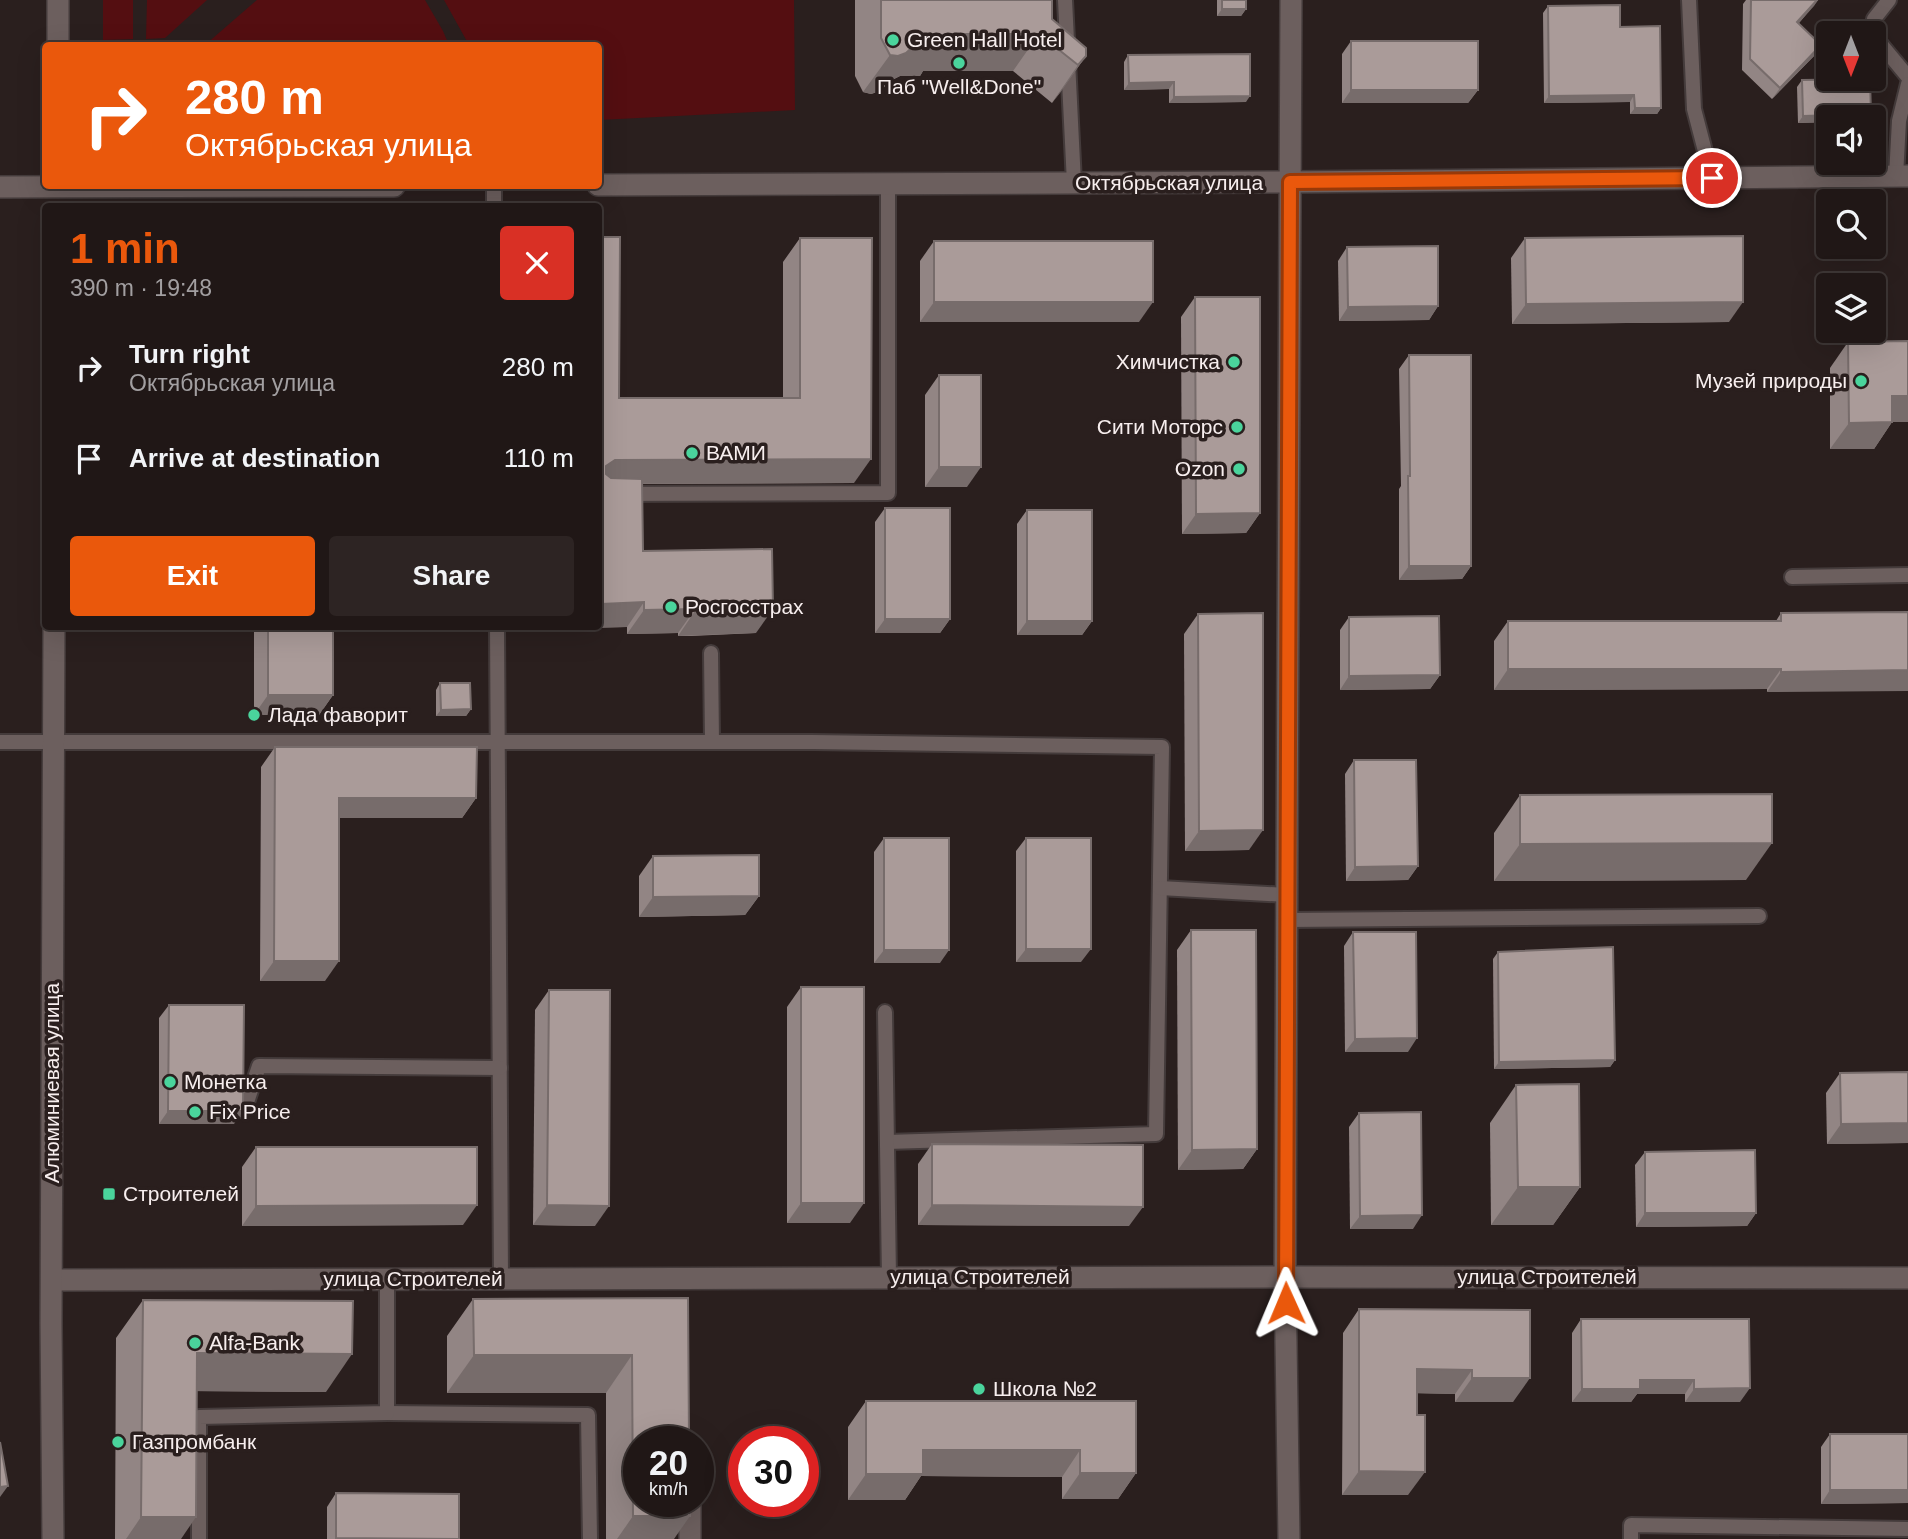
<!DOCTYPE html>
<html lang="en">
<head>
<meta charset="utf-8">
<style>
  body { margin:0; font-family:Helvetica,sans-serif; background:#2d2423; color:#f1f3f6; height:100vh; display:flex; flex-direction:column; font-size:26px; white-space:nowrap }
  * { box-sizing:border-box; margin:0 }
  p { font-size:23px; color:#a29fa1 }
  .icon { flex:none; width:38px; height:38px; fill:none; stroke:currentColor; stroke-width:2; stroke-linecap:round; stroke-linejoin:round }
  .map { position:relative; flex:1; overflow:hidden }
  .sheet { position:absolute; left:42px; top:203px; width:560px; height:427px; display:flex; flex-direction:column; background:#201716; border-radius:7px; box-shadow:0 7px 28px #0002,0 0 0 2px #3d3635 }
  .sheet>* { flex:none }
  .top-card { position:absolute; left:42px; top:42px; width:560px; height:147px; border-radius:7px; box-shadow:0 7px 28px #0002,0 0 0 2px #3d3635; background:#ea580c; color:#fff; overflow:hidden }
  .needle { width:46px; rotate:180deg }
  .buttons { position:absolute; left:1816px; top:21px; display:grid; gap:14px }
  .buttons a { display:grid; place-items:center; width:70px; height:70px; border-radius:7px; background:#201716; box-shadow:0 7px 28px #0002,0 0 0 2px #3d3635; font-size:35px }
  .speed { position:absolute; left:623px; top:1426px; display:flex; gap:14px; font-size:35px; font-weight:700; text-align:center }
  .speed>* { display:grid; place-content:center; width:91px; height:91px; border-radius:50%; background:#201716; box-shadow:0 7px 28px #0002,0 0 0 2px #3d3635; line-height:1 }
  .speed small { font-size:18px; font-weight:400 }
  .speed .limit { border:10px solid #d22; background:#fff; color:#111 }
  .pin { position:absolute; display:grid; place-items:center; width:60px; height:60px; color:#fff; margin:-30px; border:4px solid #fff; border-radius:50%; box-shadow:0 2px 7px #0007 }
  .me { position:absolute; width:77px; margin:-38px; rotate:359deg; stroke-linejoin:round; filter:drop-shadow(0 0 5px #0008) }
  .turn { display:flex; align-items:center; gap:24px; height:147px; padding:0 28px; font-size:32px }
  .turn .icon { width:91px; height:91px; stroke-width:2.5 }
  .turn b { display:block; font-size:49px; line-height:60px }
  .round { display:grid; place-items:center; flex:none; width:74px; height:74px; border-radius:7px; background:#2d2423 }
  .summary { display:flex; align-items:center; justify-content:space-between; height:119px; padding:0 28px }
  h1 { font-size:42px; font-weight:600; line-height:52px; color:#ea580c }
  .cta { display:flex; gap:14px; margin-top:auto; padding:14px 28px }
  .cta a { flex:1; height:80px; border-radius:7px; background:#ea580c; color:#fff; font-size:28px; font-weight:600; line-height:80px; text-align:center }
  .cta a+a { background:#2d2423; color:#f1f3f6 }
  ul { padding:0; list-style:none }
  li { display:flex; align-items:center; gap:21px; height:91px; padding:0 28px }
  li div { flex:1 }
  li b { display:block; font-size:26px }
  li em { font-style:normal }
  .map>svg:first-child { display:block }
  .green { fill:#540e11 }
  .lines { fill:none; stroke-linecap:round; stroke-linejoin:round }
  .lane-casing { stroke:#443b3b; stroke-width:18 }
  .street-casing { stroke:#443b3b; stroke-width:24 }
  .secondary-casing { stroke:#443b3b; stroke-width:24 }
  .lane { stroke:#6c5f5e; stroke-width:14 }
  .street { stroke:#6c5f5e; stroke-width:21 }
  .secondary { stroke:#6c5f5e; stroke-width:21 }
  .wall { fill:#928584 }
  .shaded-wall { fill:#776c6b }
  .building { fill:#aa9b99; stroke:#776c6b; stroke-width:2 }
  .route-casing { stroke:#983908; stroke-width:18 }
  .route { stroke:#ea580c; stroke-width:12 }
  .poi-dot { fill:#4ad49c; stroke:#2a1f1e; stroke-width:2.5 }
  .labels { text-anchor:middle; stroke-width:7; stroke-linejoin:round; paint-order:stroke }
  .poi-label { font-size:21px; fill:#f7eeee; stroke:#2a1f1e; text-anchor:start }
  .street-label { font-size:21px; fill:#f7eeee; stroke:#2a1f1e }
</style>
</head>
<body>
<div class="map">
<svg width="1908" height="1539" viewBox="0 0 1908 1539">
  <rect width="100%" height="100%" fill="#2a1f1e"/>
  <!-- green -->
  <g class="green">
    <polygon points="103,0 133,0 133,39 103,40"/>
    <polygon points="147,0 207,0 165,38 146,39"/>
    <polygon points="257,0 425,0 443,31 449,45 205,45"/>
    <polygon points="444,0 794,0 795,110 599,120 598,46 469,45"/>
  </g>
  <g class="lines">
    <!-- lane casing -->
    <g class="lane-casing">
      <g id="lane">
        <polyline points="1065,0 1074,183"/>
        <polyline points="1689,0 1694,109 1712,178"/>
        <polyline points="1874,33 1874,19 1889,0"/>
        <polyline points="1874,36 1908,77"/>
        <polyline points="1896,176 1899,121 1908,84"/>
        <polyline points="494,186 494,206"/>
        <polyline points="598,494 888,493 888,184"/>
        <polyline points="1792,577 1908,575"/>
        <polyline points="497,626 501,1279"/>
        <polyline points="711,653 712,742"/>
        <polyline points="0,742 813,742 1162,747 1156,1134 887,1142"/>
        <polyline points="1160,888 1287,895"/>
        <polyline points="1287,920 1759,916"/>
        <polyline points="885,1012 889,1278"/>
        <polyline points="244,1111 259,1066 500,1068"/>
        <polyline points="387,1413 588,1415 590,1539"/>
        <polyline points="199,1539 199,1417 387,1413 387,1279"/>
        <polyline points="1631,1539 1631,1525 1908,1529"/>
      </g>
    </g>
    <!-- street casing -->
    <g class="street-casing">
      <g id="street">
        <polyline points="52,1280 1285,1277 1908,1278"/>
        <polyline points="690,1502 690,1539"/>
        <polyline points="1289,1539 1285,1277 1291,0"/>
      </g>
    </g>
    <!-- secondary casing -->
    <g class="secondary-casing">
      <g id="secondary">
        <polyline points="58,46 58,0"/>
        <polyline points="598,185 1290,182 1908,176"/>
        <polyline points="0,187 394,186"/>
        <polyline points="53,1539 51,1324 54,626"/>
      </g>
    </g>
    <!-- lane -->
    <use href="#lane" class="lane"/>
    <!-- street -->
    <use href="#street" class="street"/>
    <!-- secondary -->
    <use href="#secondary" class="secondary"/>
  </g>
  <!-- wall -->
  <g class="wall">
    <polygon points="855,0 1052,0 1052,19 1086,56 1052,103 1013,71 923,71 920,76 900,76 892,80 880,91 871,94 863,92 855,76"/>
    <polygon points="1217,0 1246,0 1246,9 1241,16 1217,16"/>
    <polygon points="1746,0 1818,0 1799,23 1814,56 1772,99 1742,70 1743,4"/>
    <polygon points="1548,6 1620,27 1661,108 1657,114 1630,114 1630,102 1544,103 1543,13"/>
    <polygon points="1351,41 1478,90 1468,103 1342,103 1342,54"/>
    <polygon points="1128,55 1246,102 1169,103 1169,89 1124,90 1124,62"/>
    <polygon points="1802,80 1829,117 1829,122 1798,123 1797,87"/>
    <polygon points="598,237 619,398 783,398 783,262 800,238 854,483 642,484 643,551 756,633 691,636 678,636 678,633 627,634 627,627 584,628 584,626 598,626"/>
    <polygon points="1525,238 1729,322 1512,324 1511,258"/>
    <polygon points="934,241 1139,322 920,322 920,261"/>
    <polygon points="1347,247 1438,306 1429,320 1339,321 1338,261"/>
    <polygon points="1195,297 1260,513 1246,533 1182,534 1181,317"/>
    <polygon points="1848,342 1892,422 1874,449 1830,449 1830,368"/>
    <polygon points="1409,355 1471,566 1462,579 1399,580 1399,489 1401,486 1399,369"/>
    <polygon points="939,375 967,487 925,487 925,395"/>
    <polygon points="885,508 950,619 940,633 875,633 875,522"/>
    <polygon points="1027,510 1092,621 1082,635 1017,635 1017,524"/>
    <polygon points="1908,612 1767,692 1767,689 1494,690 1494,641 1508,621 1776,621 1781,613"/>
    <polygon points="1198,614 1249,850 1185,851 1184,634"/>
    <polygon points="1349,617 1440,675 1430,689 1340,690 1340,630"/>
    <polygon points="254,626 333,626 333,695 319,715 254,715"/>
    <polygon points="440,683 471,709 466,716 436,716 436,690"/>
    <polygon points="275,747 476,798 462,818 339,818 325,981 260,981 261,767"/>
    <polygon points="1354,760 1418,866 1408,880 1346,881 1345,774"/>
    <polygon points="1520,795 1746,880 1494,881 1494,833"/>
    <polygon points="884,838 940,963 874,963 874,852"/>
    <polygon points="1026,838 1081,962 1016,962 1016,851"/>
    <polygon points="653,856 759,896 745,915 639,917 639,876"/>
    <polygon points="1191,930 1257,1149 1243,1169 1178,1170 1177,950"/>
    <polygon points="1353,932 1408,1052 1345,1052 1344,946"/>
    <polygon points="1498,952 1615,1060 1610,1067 1494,1069 1493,959"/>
    <polygon points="801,987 850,1223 787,1223 787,1007"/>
    <polygon points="549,990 595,1226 533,1225 535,1010"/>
    <polygon points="169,1005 234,1124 159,1124 159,1018"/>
    <polygon points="1908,1072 1908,1143 1827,1144 1826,1093 1840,1073"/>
    <polygon points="1516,1085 1580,1187 1553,1225 1491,1225 1490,1123"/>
    <polygon points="1359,1113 1413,1229 1350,1229 1349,1127"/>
    <polygon points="932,1144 1129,1226 918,1225 918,1164"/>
    <polygon points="256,1147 463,1225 242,1226 242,1167"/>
    <polygon points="1645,1152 1756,1213 1747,1226 1636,1227 1635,1165"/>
    <polygon points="688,1298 674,1539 606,1539 606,1393 447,1393 447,1336 473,1299"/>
    <polygon points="143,1300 326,1392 197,1391 181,1539 115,1539 116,1338"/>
    <polygon points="1359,1309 1530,1310 1513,1402 1455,1402 1455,1394 1417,1393 1408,1495 1342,1495 1343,1333"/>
    <polygon points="1581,1319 1740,1402 1685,1402 1685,1394 1637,1394 1631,1402 1572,1402 1572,1333"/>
    <polygon points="866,1401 1136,1401 1136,1473 1118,1499 1062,1499 1062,1477 921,1476 905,1500 848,1500 848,1427"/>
    <polygon points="1830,1434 1908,1434 1908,1503 1821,1504 1821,1447"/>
    <polygon points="336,1493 459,1539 327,1539 327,1507"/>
  </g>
  <!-- shaded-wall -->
  <g class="shaded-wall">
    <polygon points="1817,0 1818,0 1814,6 1790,33 1797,22"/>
    <polygon points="1222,9 1246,9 1241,16 1217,16"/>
    <polygon points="946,34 1039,34 1013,71 923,71 920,76 900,76 892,80 880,91 871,94 863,92 890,55 927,38"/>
    <polygon points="1821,45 1814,56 1772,99 1780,88"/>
    <polygon points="1086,56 1060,93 1052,103 1078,65"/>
    <polygon points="1174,82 1169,89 1124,90 1129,83"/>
    <polygon points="1351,90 1478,90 1468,103 1342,103"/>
    <polygon points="1634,95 1630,102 1544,103 1549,96"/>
    <polygon points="1250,96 1246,102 1169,103 1174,97"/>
    <polygon points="1635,108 1661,108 1657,114 1630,114"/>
    <polygon points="1871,114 1869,117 1829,117 1829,122 1798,123 1803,116"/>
    <polygon points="934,302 1153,302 1139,322 920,322"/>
    <polygon points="1743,302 1729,322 1512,324 1526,304"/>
    <polygon points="1438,306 1429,320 1339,321 1348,307"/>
    <polygon points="1892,396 1908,396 1908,422 1873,422"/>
    <polygon points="1892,422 1874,449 1830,449 1849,423"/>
    <polygon points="871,459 854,483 598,484 606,466 615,460"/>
    <polygon points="939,467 981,467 967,487 925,487"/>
    <polygon points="1260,513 1246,533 1182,534 1196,514"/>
    <polygon points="1409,566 1471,566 1462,579 1399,580"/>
    <polygon points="644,602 627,627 584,628 585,626 598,626 598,607 601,604"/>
    <polygon points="695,609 678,633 627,634 644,610"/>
    <polygon points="773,609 756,633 678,636 695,611"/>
    <polygon points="885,619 950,619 940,633 875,633"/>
    <polygon points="1027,621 1092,621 1082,635 1017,635"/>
    <polygon points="1508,669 1781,669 1767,689 1494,690"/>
    <polygon points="1908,670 1908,691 1767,692 1781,672"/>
    <polygon points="1440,675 1430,689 1340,690 1349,676"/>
    <polygon points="268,695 333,695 319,715 254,715"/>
    <polygon points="471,709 466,716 436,716 441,710"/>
    <polygon points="339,798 476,798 462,818 325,818"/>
    <polygon points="1263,830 1249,850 1185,851 1199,831"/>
    <polygon points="1772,843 1746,880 1494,881 1520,844"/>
    <polygon points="1418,866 1408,880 1346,881 1355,867"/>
    <polygon points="759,896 745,915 639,917 653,897"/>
    <polygon points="1026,949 1091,949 1081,962 1016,962"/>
    <polygon points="884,950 949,950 940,963 874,963"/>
    <polygon points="274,961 339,961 325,981 260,981"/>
    <polygon points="1417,1038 1408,1052 1345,1052 1355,1039"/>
    <polygon points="1615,1060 1610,1067 1494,1069 1499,1062"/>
    <polygon points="168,1111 243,1111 234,1124 159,1124"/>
    <polygon points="1908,1123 1908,1143 1827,1144 1841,1124"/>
    <polygon points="1257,1149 1243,1169 1178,1170 1192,1150"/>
    <polygon points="1518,1187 1580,1187 1553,1225 1491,1225"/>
    <polygon points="801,1203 864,1203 850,1223 787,1223"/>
    <polygon points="477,1205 463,1225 242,1226 256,1206"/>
    <polygon points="547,1205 609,1206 595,1226 533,1225"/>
    <polygon points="932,1205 1143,1207 1129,1226 918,1225"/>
    <polygon points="1645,1213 1756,1213 1747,1226 1636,1227"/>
    <polygon points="1422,1215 1413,1229 1350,1229 1360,1216"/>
    <polygon points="197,1353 352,1354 326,1392 171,1391"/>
    <polygon points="474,1355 632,1355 606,1393 447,1393"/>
    <polygon points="1417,1369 1472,1370 1455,1394 1401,1393"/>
    <polygon points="1472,1378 1530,1378 1513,1402 1455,1402"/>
    <polygon points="1640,1380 1694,1380 1685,1394 1637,1394 1631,1402 1572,1402 1582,1389"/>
    <polygon points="1750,1388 1740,1402 1685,1402 1694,1389"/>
    <polygon points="923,1450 1080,1450 1062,1477 921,1476 905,1500 848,1500 866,1474"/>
    <polygon points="1359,1471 1425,1472 1408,1495 1342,1495"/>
    <polygon points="1080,1473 1136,1473 1118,1499 1062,1499"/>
    <polygon points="8,1486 0,1497 0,1487"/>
    <polygon points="1830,1490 1908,1490 1908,1503 1821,1504"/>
    <polygon points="633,1516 690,1516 674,1539 617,1539"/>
    <polygon points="141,1517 196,1517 181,1539 126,1539"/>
    <polygon points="336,1538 459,1539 335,1539"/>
  </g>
  <!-- building -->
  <g class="building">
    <polygon points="881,0 1052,0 1052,19 1086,48 1086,56 1078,65 1039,34 946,34 946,38 927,38 918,42 906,53 898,56 890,55 881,38"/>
    <rect x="1222" y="0" width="24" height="9"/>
    <polygon points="1751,0 1817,0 1797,22 1821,45 1780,88 1750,59"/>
    <polygon points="1620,5 1620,27 1660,26 1661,108 1635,108 1634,95 1549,96 1548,6"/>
    <rect x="1351" y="41" width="127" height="49"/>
    <polygon points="1250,54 1250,96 1174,97 1174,82 1129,83 1128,55"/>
    <polygon points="1870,79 1871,114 1803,116 1802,80"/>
    <polygon points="1743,236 1743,302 1526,304 1525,238"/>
    <polygon points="598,237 620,237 619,398 800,398 800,238 872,238 871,459 615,460 606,466 606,474 611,478 642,479 643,551 772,549 773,609 708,611 695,611 695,609 644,610 644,602 601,604 600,560 598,560"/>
    <rect x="934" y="241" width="219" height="61"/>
    <polygon points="1438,246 1438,306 1348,307 1347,247"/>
    <polygon points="1195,297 1260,297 1260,513 1196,514"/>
    <polygon points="1908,341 1908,396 1892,396 1892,422 1849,423 1848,342"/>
    <polygon points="1409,355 1471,355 1471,566 1409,566 1408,476 1410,476"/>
    <rect x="939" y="375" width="42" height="92"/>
    <rect x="885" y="508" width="65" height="111"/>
    <rect x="1027" y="510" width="65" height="111"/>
    <polygon points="1908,612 1908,670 1781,672 1781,669 1508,669 1508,621 1781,621 1781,613"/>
    <polygon points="1263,613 1263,830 1199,831 1198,614"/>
    <polygon points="1439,616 1440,675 1349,676 1349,617"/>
    <rect x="268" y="626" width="65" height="69"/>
    <polygon points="440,683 470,683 471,709 441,710"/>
    <polygon points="275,747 477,747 476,798 339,798 339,961 274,961"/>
    <polygon points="1354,760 1416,760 1418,866 1355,867"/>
    <polygon points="1772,794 1772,843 1520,844 1520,795"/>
    <rect x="884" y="838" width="65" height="112"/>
    <rect x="1026" y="838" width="65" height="111"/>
    <polygon points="759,855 759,896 653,897 653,856"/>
    <polygon points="1191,930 1256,930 1257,1149 1192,1150"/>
    <polygon points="1353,932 1416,932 1417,1038 1355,1039"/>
    <polygon points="1613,947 1615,1060 1499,1062 1498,952"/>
    <rect x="801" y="987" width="63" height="216"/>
    <polygon points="549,990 610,990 609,1206 547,1205"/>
    <polygon points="169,1005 244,1005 243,1111 168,1111"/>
    <polygon points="1908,1072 1908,1123 1841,1124 1840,1073"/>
    <polygon points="1579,1084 1580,1187 1518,1187 1516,1085"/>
    <polygon points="1421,1112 1422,1215 1360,1216 1359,1113"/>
    <polygon points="932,1144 1143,1145 1143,1207 932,1205"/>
    <polygon points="256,1147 477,1147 477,1205 256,1206"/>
    <polygon points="1755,1150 1756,1213 1645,1213 1645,1152"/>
    <polygon points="688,1298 689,1442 639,1442 639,1502 690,1502 690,1516 633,1516 632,1355 474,1355 473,1299"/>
    <polygon points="143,1300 353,1301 352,1354 197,1353 196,1517 141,1517"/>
    <polygon points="1359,1309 1530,1310 1530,1378 1472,1378 1472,1370 1417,1369 1417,1415 1425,1415 1425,1472 1359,1471"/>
    <polygon points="1581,1319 1749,1319 1750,1388 1694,1389 1694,1380 1640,1380 1640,1389 1582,1389"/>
    <polygon points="866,1401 1136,1401 1136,1473 1080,1473 1080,1450 923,1450 923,1474 866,1474"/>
    <rect x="1830" y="1434" width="78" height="56"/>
    <polygon points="0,1442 8,1486 0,1487"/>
    <polygon points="336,1493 459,1494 459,1539 336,1538"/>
  </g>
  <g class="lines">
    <!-- route casing -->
    <g class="route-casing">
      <polyline id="route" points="1286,1303 1290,182 1712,178"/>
    </g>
    <!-- route -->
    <use href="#route" class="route"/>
  </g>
  <!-- markers -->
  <g class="poi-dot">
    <circle cx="893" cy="40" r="7"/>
    <circle cx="959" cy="63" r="7"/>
    <circle cx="1234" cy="362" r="7"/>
    <circle cx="1861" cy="381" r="7"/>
    <circle cx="1237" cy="427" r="7"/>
    <circle cx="692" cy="453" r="7"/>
    <circle cx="1239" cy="469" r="7"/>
    <circle cx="671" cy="607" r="7"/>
    <circle cx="254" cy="715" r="7"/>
    <circle cx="170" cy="1082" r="7"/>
    <circle cx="195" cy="1112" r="7"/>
    <rect x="102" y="1187" width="14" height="14" rx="3.5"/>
    <circle cx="195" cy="1343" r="7"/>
    <circle cx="979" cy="1389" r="7"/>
    <circle cx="118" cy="1442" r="7"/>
  </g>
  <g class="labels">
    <!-- poi labels -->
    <g class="poi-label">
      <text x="907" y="47">Green Hall Hotel</text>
      <text x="959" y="94" text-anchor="middle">Паб "Well&amp;Done"</text>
      <text x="1220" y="369" text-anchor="end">Химчистка</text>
      <text x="1847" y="388" text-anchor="end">Музей природы</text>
      <text x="1223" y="434" text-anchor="end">Сити Моторс</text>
      <text x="706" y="460">ВАМИ</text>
      <text x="1225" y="476" text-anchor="end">Ozon</text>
      <text x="685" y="614">Росгосстрах</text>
      <text x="268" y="722">Лада фаворит</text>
      <text x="184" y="1089">Монетка</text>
      <text x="209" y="1119">Fix Price</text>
      <text x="123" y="1201">Строителей</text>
      <text x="209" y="1350">Alfa-Bank</text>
      <text x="993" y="1396">Школа №2</text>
      <text x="132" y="1449">Газпромбанк</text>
    </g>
    <!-- street labels -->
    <g class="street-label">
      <text x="1169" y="190">Октябрьская улица</text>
      <text transform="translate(52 1083) rotate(-90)" y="7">Алюминиевая улица</text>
      <text x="980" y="1284">улица Строителей</text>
      <text x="1547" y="1284">улица Строителей</text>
      <text x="413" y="1286">улица Строителей</text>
    </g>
  </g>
</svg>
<div class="buttons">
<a><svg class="needle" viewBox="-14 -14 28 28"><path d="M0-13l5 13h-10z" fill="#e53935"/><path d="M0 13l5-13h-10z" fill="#a29fa1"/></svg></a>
<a><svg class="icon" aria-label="sound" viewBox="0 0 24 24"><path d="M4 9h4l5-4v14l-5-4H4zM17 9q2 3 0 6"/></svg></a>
<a><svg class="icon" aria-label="search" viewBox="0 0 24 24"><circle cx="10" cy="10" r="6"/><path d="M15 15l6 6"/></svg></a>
<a><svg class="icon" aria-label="layers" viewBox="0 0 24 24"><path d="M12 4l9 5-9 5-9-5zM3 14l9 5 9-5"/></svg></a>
</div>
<div class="speed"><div>20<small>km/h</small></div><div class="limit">30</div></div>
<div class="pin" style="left:1712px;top:178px;background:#d93025"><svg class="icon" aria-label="arrive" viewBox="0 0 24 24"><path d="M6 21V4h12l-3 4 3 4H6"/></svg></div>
<svg class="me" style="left:1286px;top:1303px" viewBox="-20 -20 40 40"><path d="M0-17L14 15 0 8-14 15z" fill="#ea580c" stroke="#fff" stroke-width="4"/></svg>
<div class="top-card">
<div class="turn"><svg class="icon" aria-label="right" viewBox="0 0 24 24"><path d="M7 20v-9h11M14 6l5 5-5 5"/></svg><div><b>280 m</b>Октябрьская улица</div></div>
</div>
<section class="sheet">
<div class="summary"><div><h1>1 min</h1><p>390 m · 19:48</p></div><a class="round" style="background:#d93025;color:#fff"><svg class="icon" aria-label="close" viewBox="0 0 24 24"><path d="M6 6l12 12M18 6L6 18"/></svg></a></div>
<ul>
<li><svg class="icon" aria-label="right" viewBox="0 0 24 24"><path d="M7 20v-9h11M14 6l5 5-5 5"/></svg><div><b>Turn right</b><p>Октябрьская улица</p></div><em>280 m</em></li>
<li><svg class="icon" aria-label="arrive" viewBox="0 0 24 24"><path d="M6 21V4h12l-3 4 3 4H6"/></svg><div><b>Arrive at destination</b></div><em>110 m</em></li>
</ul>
<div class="cta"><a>Exit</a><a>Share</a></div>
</section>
</div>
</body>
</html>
